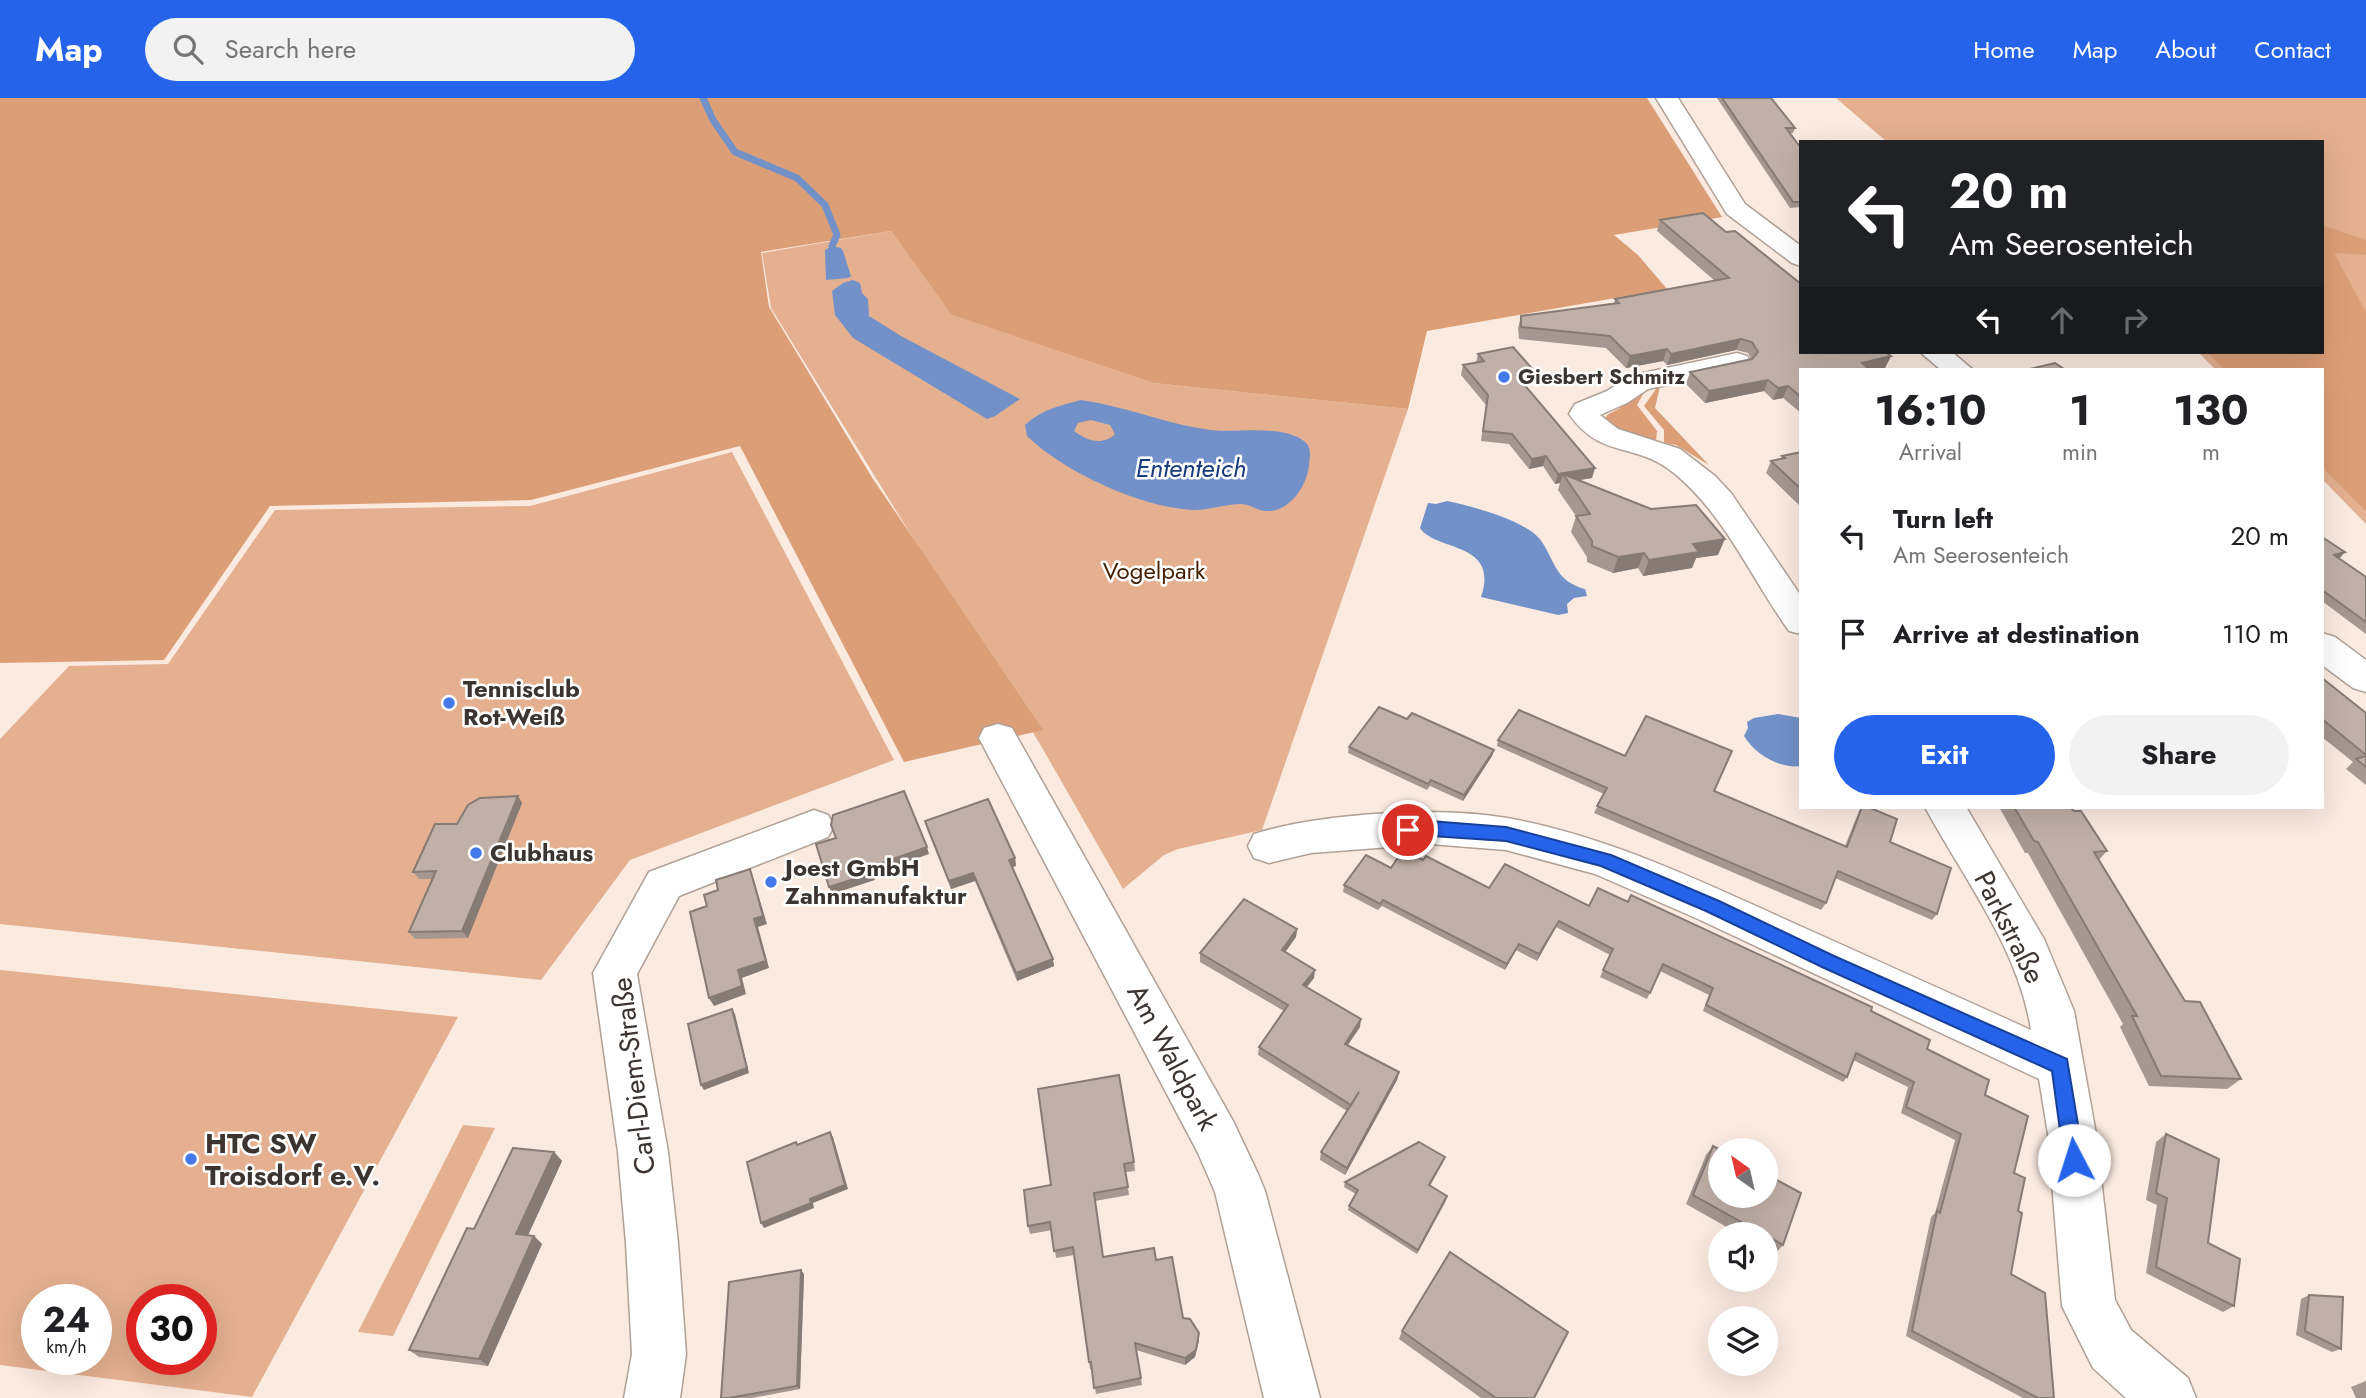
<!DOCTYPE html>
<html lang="en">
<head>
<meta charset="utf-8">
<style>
  body { margin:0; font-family:Jost,sans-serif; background:#f2f2f2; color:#202124; height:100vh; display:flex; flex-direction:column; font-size:26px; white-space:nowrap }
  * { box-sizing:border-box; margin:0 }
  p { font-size:23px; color:#757577 }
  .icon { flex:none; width:38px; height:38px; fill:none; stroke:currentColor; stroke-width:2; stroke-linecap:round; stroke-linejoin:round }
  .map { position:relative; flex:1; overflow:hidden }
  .details { position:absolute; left:1799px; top:270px; width:525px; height:441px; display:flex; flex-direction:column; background:#fff; border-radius:0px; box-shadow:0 7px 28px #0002 }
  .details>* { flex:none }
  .hud { position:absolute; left:1799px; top:42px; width:525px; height:214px; border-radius:0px; box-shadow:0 7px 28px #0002; background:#202124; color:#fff; overflow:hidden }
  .needle { width:46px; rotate:326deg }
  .buttons { position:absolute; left:1708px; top:1040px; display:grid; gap:14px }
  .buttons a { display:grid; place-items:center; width:70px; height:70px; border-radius:50%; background:#fff; box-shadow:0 7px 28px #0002; font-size:35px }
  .speed { position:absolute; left:21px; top:1186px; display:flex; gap:14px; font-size:35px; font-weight:700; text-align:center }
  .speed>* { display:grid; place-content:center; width:91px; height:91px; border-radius:50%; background:#fff; box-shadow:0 7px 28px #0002; line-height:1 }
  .speed small { font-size:18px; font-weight:400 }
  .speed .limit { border:10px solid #d22; background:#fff; color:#111 }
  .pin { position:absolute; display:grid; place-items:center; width:60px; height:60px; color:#fff; margin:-30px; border:4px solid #fff; border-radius:50%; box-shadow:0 2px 7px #0007 }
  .me { position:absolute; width:77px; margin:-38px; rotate:355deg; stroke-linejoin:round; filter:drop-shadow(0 0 5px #0008) }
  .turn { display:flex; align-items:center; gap:24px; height:147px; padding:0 35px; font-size:32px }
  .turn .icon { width:91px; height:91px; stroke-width:2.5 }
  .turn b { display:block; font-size:49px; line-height:60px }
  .lanes { display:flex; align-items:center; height:66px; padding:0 35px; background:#0003; justify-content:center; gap:35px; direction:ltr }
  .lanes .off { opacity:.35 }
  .eta { display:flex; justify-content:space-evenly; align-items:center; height:119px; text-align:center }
  .eta b { font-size:42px; font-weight:700; line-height:49px }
  .button { display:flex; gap:14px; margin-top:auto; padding:14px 35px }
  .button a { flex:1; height:80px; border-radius:42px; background:#2563eb; color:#fff; font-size:28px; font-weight:700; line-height:80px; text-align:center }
  .button a+a { background:#f2f2f2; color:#202124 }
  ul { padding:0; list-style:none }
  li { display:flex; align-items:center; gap:21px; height:98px; padding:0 35px }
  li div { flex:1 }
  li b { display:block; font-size:26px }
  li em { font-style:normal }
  header { display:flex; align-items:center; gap:42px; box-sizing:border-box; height:98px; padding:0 35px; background:#2563eb; color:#fff }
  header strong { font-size:33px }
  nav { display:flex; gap:38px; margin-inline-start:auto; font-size:24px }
  .search { width:490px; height:63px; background:#f2f2f2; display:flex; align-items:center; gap:18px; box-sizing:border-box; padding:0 24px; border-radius:38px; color:#757577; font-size:26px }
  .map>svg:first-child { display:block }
  .green { fill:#e4b090; fill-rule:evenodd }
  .forest { fill:#dc9e77 }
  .water { fill:#7391c9; fill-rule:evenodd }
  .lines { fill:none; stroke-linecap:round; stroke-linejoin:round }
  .stream { stroke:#7391c9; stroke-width:7 }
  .minor-casing { stroke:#b0a096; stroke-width:3 }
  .minor { fill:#fff; fill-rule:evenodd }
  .wall { fill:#a69790 }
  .shaded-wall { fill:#877b75 }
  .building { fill:#c1b0a7; stroke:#877b75; stroke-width:2 }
  .route { fill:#2563eb; stroke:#184099; stroke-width:2 }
  .poi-dot { fill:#4379ea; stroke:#fff; stroke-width:2.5 }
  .labels { text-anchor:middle; stroke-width:5; stroke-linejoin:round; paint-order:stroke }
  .far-poi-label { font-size:21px; font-weight:bold; fill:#3b3430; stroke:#fff; text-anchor:start }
  .park-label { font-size:24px; fill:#451e00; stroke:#fff }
  .poi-label { font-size:24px; font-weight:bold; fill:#3b3430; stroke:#fff; text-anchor:start }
  .water-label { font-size:26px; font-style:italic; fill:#193a7d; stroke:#fff }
  .near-street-label { font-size:28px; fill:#3b3430; stroke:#fff }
  .near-poi-label { font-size:28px; font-weight:bold; fill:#3b3430; stroke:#fff; text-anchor:start }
</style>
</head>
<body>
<header>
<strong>Map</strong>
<div class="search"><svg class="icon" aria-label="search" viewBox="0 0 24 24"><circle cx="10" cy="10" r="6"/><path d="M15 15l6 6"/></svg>Search here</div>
<nav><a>Home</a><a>Map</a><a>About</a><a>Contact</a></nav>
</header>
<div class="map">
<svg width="2366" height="1300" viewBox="0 0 2366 1300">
  <rect width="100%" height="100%" fill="#fbeae0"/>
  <!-- green -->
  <g class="green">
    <polygon points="1836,0 2366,0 2366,426 2322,381 2322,271 2215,271 2198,254 2322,254 2322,44 1887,44"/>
    <polygon points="891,133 953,217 1153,285 1408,311 1262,732 1178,751 1164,757 1123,791 1040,646 771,210 762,155"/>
    <polygon points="732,354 894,662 630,762 541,882 0,826 0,641 69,568 168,566 275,412 530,408"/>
    <path d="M0 872 458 919 252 1299 0 1267ZM37 1202H96V1262H37ZM142 1202H201V1262H142Z"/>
    <polygon points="463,1027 495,1030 393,1238 358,1234"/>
  </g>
  <!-- forest -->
  <g class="forest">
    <polygon points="0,0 1647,0 1722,119 1614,137 1638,157 1667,191 1427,233 1408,311 1153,285 952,217 891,133 761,154 769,209 873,381 1043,632 904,664 740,348 531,402 270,408 164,562 0,565"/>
    <polygon points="2322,127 2366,142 2366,157 2334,155 2366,214 2366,413 2322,369 2322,271 2224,271 2207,254 2322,254"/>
    <polygon points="1661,284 1655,310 1709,367 1676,347 1664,345 1664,332 1644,308"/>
    <polygon points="1647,289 1637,307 1657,333 1656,343 1622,336 1604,323 1607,317 1620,310 1623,302"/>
  </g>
  <!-- water -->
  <g class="water">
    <polygon points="832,148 841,150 843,153 851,178 848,180 826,182 825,152"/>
    <polygon points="853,182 860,185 862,195 868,201 869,218 901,238 1020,301 995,318 987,321 853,240 835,217 832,193 843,185"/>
    <path d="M1081 302C1125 308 1166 326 1210 332 1236 335 1282 326 1304 343 1312 349 1310 358 1309 367 1307 388 1289 415 1266 413 1257 413 1251 406 1241 406 1225 406 1210 412 1194 412 1142 410 1064 374 1027 338L1025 327C1041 312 1061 307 1081 302ZM1091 322 1110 327 1115 336C1103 348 1087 343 1074 333L1078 325Z"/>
    <path d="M1447 403C1471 408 1529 423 1542 444 1556 466 1556 483 1585 491L1587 498 1574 500 1567 506 1568 515 1558 517 1481 499C1500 443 1436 454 1420 430L1428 405 1436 406Z"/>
    <path d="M1778 616 1801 620V668C1779 671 1755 656 1744 638L1748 630 1747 624 1754 620Z"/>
  </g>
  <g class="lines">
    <!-- stream -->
    <polyline class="stream" points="703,0 713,22 735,54 797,80 825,107 837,137 832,148"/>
    <!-- minor casing -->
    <g class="minor-casing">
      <g id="minor">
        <polygon points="1656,0 1678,0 1745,106 1801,148 1801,168 1792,165 1727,116"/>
        <polygon points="1920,254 1952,254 1972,271 1940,271"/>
        <path d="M1737 255 1747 258 1751 264 1747 270 1648 291 1627 305 1600 317 1618 331 1680 351 1715 378 1731 395 1801 498V536L1789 533C1751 480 1725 417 1674 375 1635 343 1601 362 1569 316L1575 306 1607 293 1629 278Z"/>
        <polygon points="2322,535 2335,539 2366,562 2366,594 2353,590 2322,567"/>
        <polygon points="998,626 1012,630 1233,1023 1258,1076 1265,1093 1320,1300 1264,1300 1215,1094 1198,1055 979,640 984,630"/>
        <path d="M1925 709H1966L2044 841 2074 913 2096 1036 2115 1202 2131 1232 2188 1280 2196 1300H2126L2093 1270 2062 1208 2048 1036 2039 981 1698 821 1595 776 1506 752 1430 746 1311 755 1269 765 1254 760 1248 748 1254 736C1319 715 1440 708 1507 720 1602 737 1692 779 1780 819 1864 857 1948 894 2031 932 2019 851 1963 780 1925 709Z"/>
        <polygon points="814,712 828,717 834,728 828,739 679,798 637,876 668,1054 678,1145 686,1256 680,1300 624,1300 632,1256 626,1145 618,1054 593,875 649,774"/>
      </g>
    </g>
    <!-- minor -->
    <use href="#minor" class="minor"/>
  </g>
  <!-- wall -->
  <g class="wall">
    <polygon points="1717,0 1771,0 1795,30 1793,35 1790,35 1801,50 1801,109 1790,110"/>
    <polygon points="1660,122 1726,134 1891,258 1885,270 1880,271 1801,271 1801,315 1783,300 1773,302 1764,293 1705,305 1686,286 1690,274 1751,261 1748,255 1736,252 1667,267 1663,263 1626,270 1606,250 1519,241 1518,230 1521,218 1614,205 1615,201 1715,183 1657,133"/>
    <polygon points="1478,256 1533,284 1523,286 1592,380 1579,382 1718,457 1696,460 1692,470 1643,478 1638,470 1613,475 1587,464 1587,459 1571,434 1576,418 1558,392 1560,385 1555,386 1543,368 1529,371 1509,346 1481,343 1486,307 1461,277 1463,267 1476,265"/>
    <polygon points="1801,354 1801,409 1766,375 1771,363 1781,361 1782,358"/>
    <polygon points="2322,439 2339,460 2366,479 2366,536 2322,503"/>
    <polygon points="2322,580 2366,615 2366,687 2346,671 2353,664 2322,639"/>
    <polygon points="1407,621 1494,652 1492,658 1463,703 1430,688 1427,692 1348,655 1349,649"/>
    <polygon points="1498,642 1625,658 1714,693 1845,748 1859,713 1862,709 1890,744 1937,816 1932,822 1835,780 1826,805 1821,812 1594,715 1604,696 1497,648"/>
    <polygon points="522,705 468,840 415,841 409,834 432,781 419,781 413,774 457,726"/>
    <polygon points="1999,709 2070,709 2107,753 2099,762 2185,903 2241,981 2227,991 2149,988 2120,929 2123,926 2028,755 2025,755"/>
    <polygon points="925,723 1015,760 1016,768 1012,769 1054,868 1017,883 975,783 951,791 927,731"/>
    <polygon points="1423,762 1489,790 1589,808 1871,913 1927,951 1985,997 2014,1075 2018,1113 2011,1176 2054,1300 2023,1300 1906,1238 1931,1119 1935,1115 1955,1042 1901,1015 1908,989 1853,962 1847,979 1843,984 1703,913 1709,897 1660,873 1647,901 1600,879 1610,857 1556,829 1537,863 1516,852 1505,872 1382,808 1378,812 1343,794 1344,787 1391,770"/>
    <polygon points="1297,831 1296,839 1285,854 1314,880 1306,889 1360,929 1347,948 1399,974 1397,982 1345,1077 1320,1062 1321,1054 1347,1013 1258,957 1259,949 1284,913 1200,864 1200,855"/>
    <polygon points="1038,991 1134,1064 1135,1073 1126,1074 1129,1097 1095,1103 1103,1159 1156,1162 1183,1220 1199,1235 1199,1242 1195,1259 1185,1267 1136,1252 1142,1287 1096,1296 1092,1271 1090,1271 1089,1264 1074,1157 1056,1160 1052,1132 1030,1136 1028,1128 1051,1087"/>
    <polygon points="2166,1036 2208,1145 2234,1208 2223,1214 2146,1175 2157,1107 2146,1102 2156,1044"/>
    <polygon points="1713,1048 1783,1147 1775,1156 1766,1151 1766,1136 1739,1136 1686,1106 1706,1057"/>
    <polygon points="554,1054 562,1063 528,1137 534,1138 542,1146 488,1268 419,1259 409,1252 474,1131"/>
    <polygon points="1443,1064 1430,1088 1446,1103 1417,1156 1348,1112 1349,1108 1356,1096 1344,1089 1345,1084"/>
    <polygon points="801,1172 804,1176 800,1291 752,1300 721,1300"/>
    <polygon points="2309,1197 2341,1251 2332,1254 2296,1237 2301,1201"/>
    <polygon points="1402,1233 1534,1300 1481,1300 1399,1241"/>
    <polygon points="2366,1283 2366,1300 2356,1300 2351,1289"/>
  </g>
  <!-- shaded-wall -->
  <g class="shaded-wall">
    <polygon points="1741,241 1736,252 1667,267 1671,256"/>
    <polygon points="1667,251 1663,263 1626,270 1630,258"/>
    <polygon points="1891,258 1885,270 1880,271 1859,271 1862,265"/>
    <polygon points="1535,274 1533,284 1514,287 1517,278"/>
    <polygon points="1768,282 1764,293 1705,305 1709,293"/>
    <polygon points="1788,288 1783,300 1773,302 1778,290"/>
    <polygon points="1546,358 1543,368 1529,371 1532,361"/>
    <polygon points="1595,370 1592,380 1568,384 1563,376 1560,385 1555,386 1558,376"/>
    <polygon points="1725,441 1718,457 1696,460 1692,470 1643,478 1649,462 1693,446"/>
    <polygon points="2345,454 2339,461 2334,457"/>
    <polygon points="1644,455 1638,470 1613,475 1618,459"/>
    <polygon points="1494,652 1492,658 1463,703 1464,697"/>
    <polygon points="518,698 522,705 468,840 462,833"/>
    <polygon points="927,749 929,756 873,776 875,782 832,796 829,789 870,769"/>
    <polygon points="1015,760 1016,768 1010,770 1009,762"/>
    <polygon points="750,771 753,779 767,826 758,829 769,870 742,880 746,896 714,908 709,900 738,872 754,821"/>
    <polygon points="973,775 975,783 951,791 949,783"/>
    <polygon points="1559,823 1556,829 1537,863 1539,856"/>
    <polygon points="1297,831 1296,839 1281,860 1282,852"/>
    <polygon points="1519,846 1516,852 1505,872 1507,866"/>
    <polygon points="1053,861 1054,868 1017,883 1016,875"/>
    <polygon points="1315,872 1314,880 1302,895 1303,887"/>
    <polygon points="732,911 735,916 749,975 704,992 701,987"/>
    <polygon points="1361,921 1360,929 1343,954 1345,946"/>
    <polygon points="1399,974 1397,982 1345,1077 1347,1070"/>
    <polygon points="830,1034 833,1039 848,1091 813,1105 814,1110 764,1130 761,1125"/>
    <polygon points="554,1054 562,1063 525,1144 516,1136"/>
    <polygon points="534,1138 542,1146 488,1268 479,1261"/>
    <polygon points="801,1172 804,1176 800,1291 797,1288"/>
    <polygon points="1199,1235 1199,1242 1195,1259 1185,1267 1185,1260"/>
  </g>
  <!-- building -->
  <g class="building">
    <polygon points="1722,0 1771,0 1795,30 1786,30 1801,50 1801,104 1793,104"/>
    <polygon points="1703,115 1726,134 1735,133 1801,186 1801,254 1885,254 1891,258 1862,265 1869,271 1801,271 1801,299 1788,288 1778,290 1768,282 1709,293 1690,274 1752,261 1758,254 1752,244 1741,241 1671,256 1667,251 1630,258 1610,238 1521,229 1521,218 1619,205 1615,201 1729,180 1660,122"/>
    <polygon points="1513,249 1535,274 1517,278 1595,370 1558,376 1546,358 1532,361 1512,336 1483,333 1488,297 1463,267 1484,263 1478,256"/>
    <polygon points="2055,265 2064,271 2030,271"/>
    <polygon points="1801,354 1801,391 1771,363 1785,360 1782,358"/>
    <polygon points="1563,376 1651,411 1696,407 1725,441 1693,446 1699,454 1649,462 1644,455 1618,459 1592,448 1592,443 1576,418 1590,416"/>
    <polygon points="2322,439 2345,454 2334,457 2366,479 2366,524 2322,492"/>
    <polygon points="2322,580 2366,615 2366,657 2322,621"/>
    <polygon points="1379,609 1407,621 1412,615 1494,652 1464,697 1431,682 1428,686 1349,649"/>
    <polygon points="1519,612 1625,658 1646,618 1732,653 1714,693 1847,749 1862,709 1868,709 1897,721 1890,744 1951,770 1937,816 1838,773 1826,805 1597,708 1607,690 1498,642"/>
    <polygon points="2366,658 2366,669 2356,661"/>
    <polygon points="904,693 927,749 870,769 873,775 829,789 816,746 836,740 831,727 833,717"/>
    <polygon points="518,698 462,833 409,834 436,773 413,774 435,726 457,726 468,707 480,700"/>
    <polygon points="988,701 1015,760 1009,762 1053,861 1016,875 973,775 949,783 925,723"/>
    <polygon points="2014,709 2070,709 2074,713 2081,713 2107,753 2094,754 2185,903 2200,904 2241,981 2161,978 2132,918 2137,918 2038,744 2034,743"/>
    <polygon points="1403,752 1423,762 1426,758 1489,790 1505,766 1589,808 1598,790 1628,804 1631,797 1872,909 1871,913 1930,942 1927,951 1989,982 1985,997 2028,1018 2014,1075 2025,1080 2018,1113 2022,1115 2011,1176 2045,1195 2054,1300 2038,1300 1912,1233 1937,1113 1940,1115 1961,1036 1906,1009 1914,984 1856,955 1847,979 1706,907 1713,890 1663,866 1650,895 1603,872 1613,851 1559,823 1539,856 1519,846 1507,866 1383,802 1380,806 1344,787 1366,757 1391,770"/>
    <polygon points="750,771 763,818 754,821 766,863 738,872 742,888 709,900 690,814 707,808 704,797 718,792 716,782"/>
    <polygon points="1244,801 1297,831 1282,852 1315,872 1303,887 1361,921 1345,946 1399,974 1347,1070 1321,1054 1359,994 1351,1007 1259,949 1288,907 1200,855"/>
    <polygon points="732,911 747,970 701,987 688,926"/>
    <polygon points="1119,977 1134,1064 1124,1066 1128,1089 1094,1095 1103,1159 1154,1150 1156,1162 1172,1159 1183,1220 1190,1221 1199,1235 1196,1252 1185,1260 1135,1245 1141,1280 1094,1290 1091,1264 1089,1264 1073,1149 1054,1153 1050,1124 1028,1128 1024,1092 1051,1087 1038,991"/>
    <polygon points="830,1034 845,1087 810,1101 811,1105 761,1125 747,1064 796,1044 797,1047"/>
    <polygon points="2166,1036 2219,1061 2208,1145 2240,1161 2234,1208 2156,1169 2167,1100 2156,1095"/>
    <polygon points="1419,1044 1445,1059 1429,1087 1447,1098 1418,1152 1349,1108 1358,1092 1345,1084"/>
    <polygon points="1713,1048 1721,1052 1720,1097 1766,1097 1766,1076 1801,1095 1783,1147 1766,1137 1766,1136 1763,1136 1693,1097"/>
    <polygon points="513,1050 554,1054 516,1136 534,1138 479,1261 409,1252 467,1130 474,1131"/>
    <polygon points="1450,1154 1568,1234 1534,1300 1496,1300 1402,1233"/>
    <polygon points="801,1172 797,1288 728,1300 721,1300 729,1184"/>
    <polygon points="2309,1197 2343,1199 2341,1251 2305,1233"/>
  </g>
  <!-- route -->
  <polygon class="route" points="1430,723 1506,729 1611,757 1719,803 1834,858 2067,961 2084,1062 2081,1068 2074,1071 2067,1068 2064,1062 2052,973 1822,869 1706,813 1601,768 1506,743 1402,736 1400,732 1402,727"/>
  <!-- markers -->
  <g class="poi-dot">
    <circle cx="1504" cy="279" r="7"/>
    <circle cx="449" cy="605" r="7"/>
    <circle cx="476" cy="755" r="7"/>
    <circle cx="771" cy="784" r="7"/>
    <circle cx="191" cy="1061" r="7"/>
  </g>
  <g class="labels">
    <!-- far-poi labels -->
    <g class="far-poi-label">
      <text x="1518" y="286">Giesbert Schmitz</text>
    </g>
    <!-- park labels -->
    <g class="park-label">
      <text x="1154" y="481">Vogelpark</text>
    </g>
    <!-- poi labels -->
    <g class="poi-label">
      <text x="463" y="599">Tennisclub<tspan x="463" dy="28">Rot-Weiß</tspan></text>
      <text x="490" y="763">Clubhaus</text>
      <text x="785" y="778">Joest GmbH<tspan x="785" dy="28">Zahnmanufaktur</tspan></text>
    </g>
    <!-- water labels -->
    <g class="water-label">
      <text x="1191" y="379">Ententeich</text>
    </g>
    <!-- near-street labels -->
    <g class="near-street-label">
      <text transform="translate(2010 829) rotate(63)" y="10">Parkstraße</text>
      <text transform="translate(1173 959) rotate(62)" y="10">Am Waldpark</text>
      <text transform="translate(633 978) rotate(-97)" y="10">Carl-Diem-Straße</text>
    </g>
    <!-- near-poi labels -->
    <g class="near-poi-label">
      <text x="205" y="1055">HTC SW<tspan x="205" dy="32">Troisdorf e.V.</tspan></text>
    </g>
  </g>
</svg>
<div class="buttons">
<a><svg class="needle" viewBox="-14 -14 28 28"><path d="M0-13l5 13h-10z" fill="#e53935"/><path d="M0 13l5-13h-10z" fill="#757577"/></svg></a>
<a><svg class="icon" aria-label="sound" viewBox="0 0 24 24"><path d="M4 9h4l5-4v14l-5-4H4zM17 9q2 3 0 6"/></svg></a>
<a><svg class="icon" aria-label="layers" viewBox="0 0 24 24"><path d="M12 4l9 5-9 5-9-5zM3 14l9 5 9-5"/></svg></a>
</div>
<div class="speed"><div>24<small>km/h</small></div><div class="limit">30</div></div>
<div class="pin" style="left:1408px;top:732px;background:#d93025"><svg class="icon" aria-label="arrive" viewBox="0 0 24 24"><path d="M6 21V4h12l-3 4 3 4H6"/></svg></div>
<svg class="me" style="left:2074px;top:1062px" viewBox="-20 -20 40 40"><circle r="19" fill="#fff"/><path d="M0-13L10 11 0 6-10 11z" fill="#2563eb"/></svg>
<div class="hud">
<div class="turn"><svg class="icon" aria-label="left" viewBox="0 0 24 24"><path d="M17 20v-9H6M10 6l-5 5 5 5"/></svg><div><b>20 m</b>Am Seerosenteich</div></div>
<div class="lanes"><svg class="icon" aria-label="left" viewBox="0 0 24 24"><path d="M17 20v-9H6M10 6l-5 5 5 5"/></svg><svg class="icon off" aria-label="ahead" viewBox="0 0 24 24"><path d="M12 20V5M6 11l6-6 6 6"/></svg><svg class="icon off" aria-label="right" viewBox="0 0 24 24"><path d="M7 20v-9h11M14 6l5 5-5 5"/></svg></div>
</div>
<section class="details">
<div class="eta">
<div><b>16:10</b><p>Arrival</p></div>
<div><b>1</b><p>min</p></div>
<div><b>130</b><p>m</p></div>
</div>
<ul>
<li><svg class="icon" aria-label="left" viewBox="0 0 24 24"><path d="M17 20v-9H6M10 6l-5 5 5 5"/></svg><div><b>Turn left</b><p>Am Seerosenteich</p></div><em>20 m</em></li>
<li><svg class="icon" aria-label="arrive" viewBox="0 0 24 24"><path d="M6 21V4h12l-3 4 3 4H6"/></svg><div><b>Arrive at destination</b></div><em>110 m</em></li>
</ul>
<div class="button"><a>Exit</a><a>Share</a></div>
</section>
</div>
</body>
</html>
